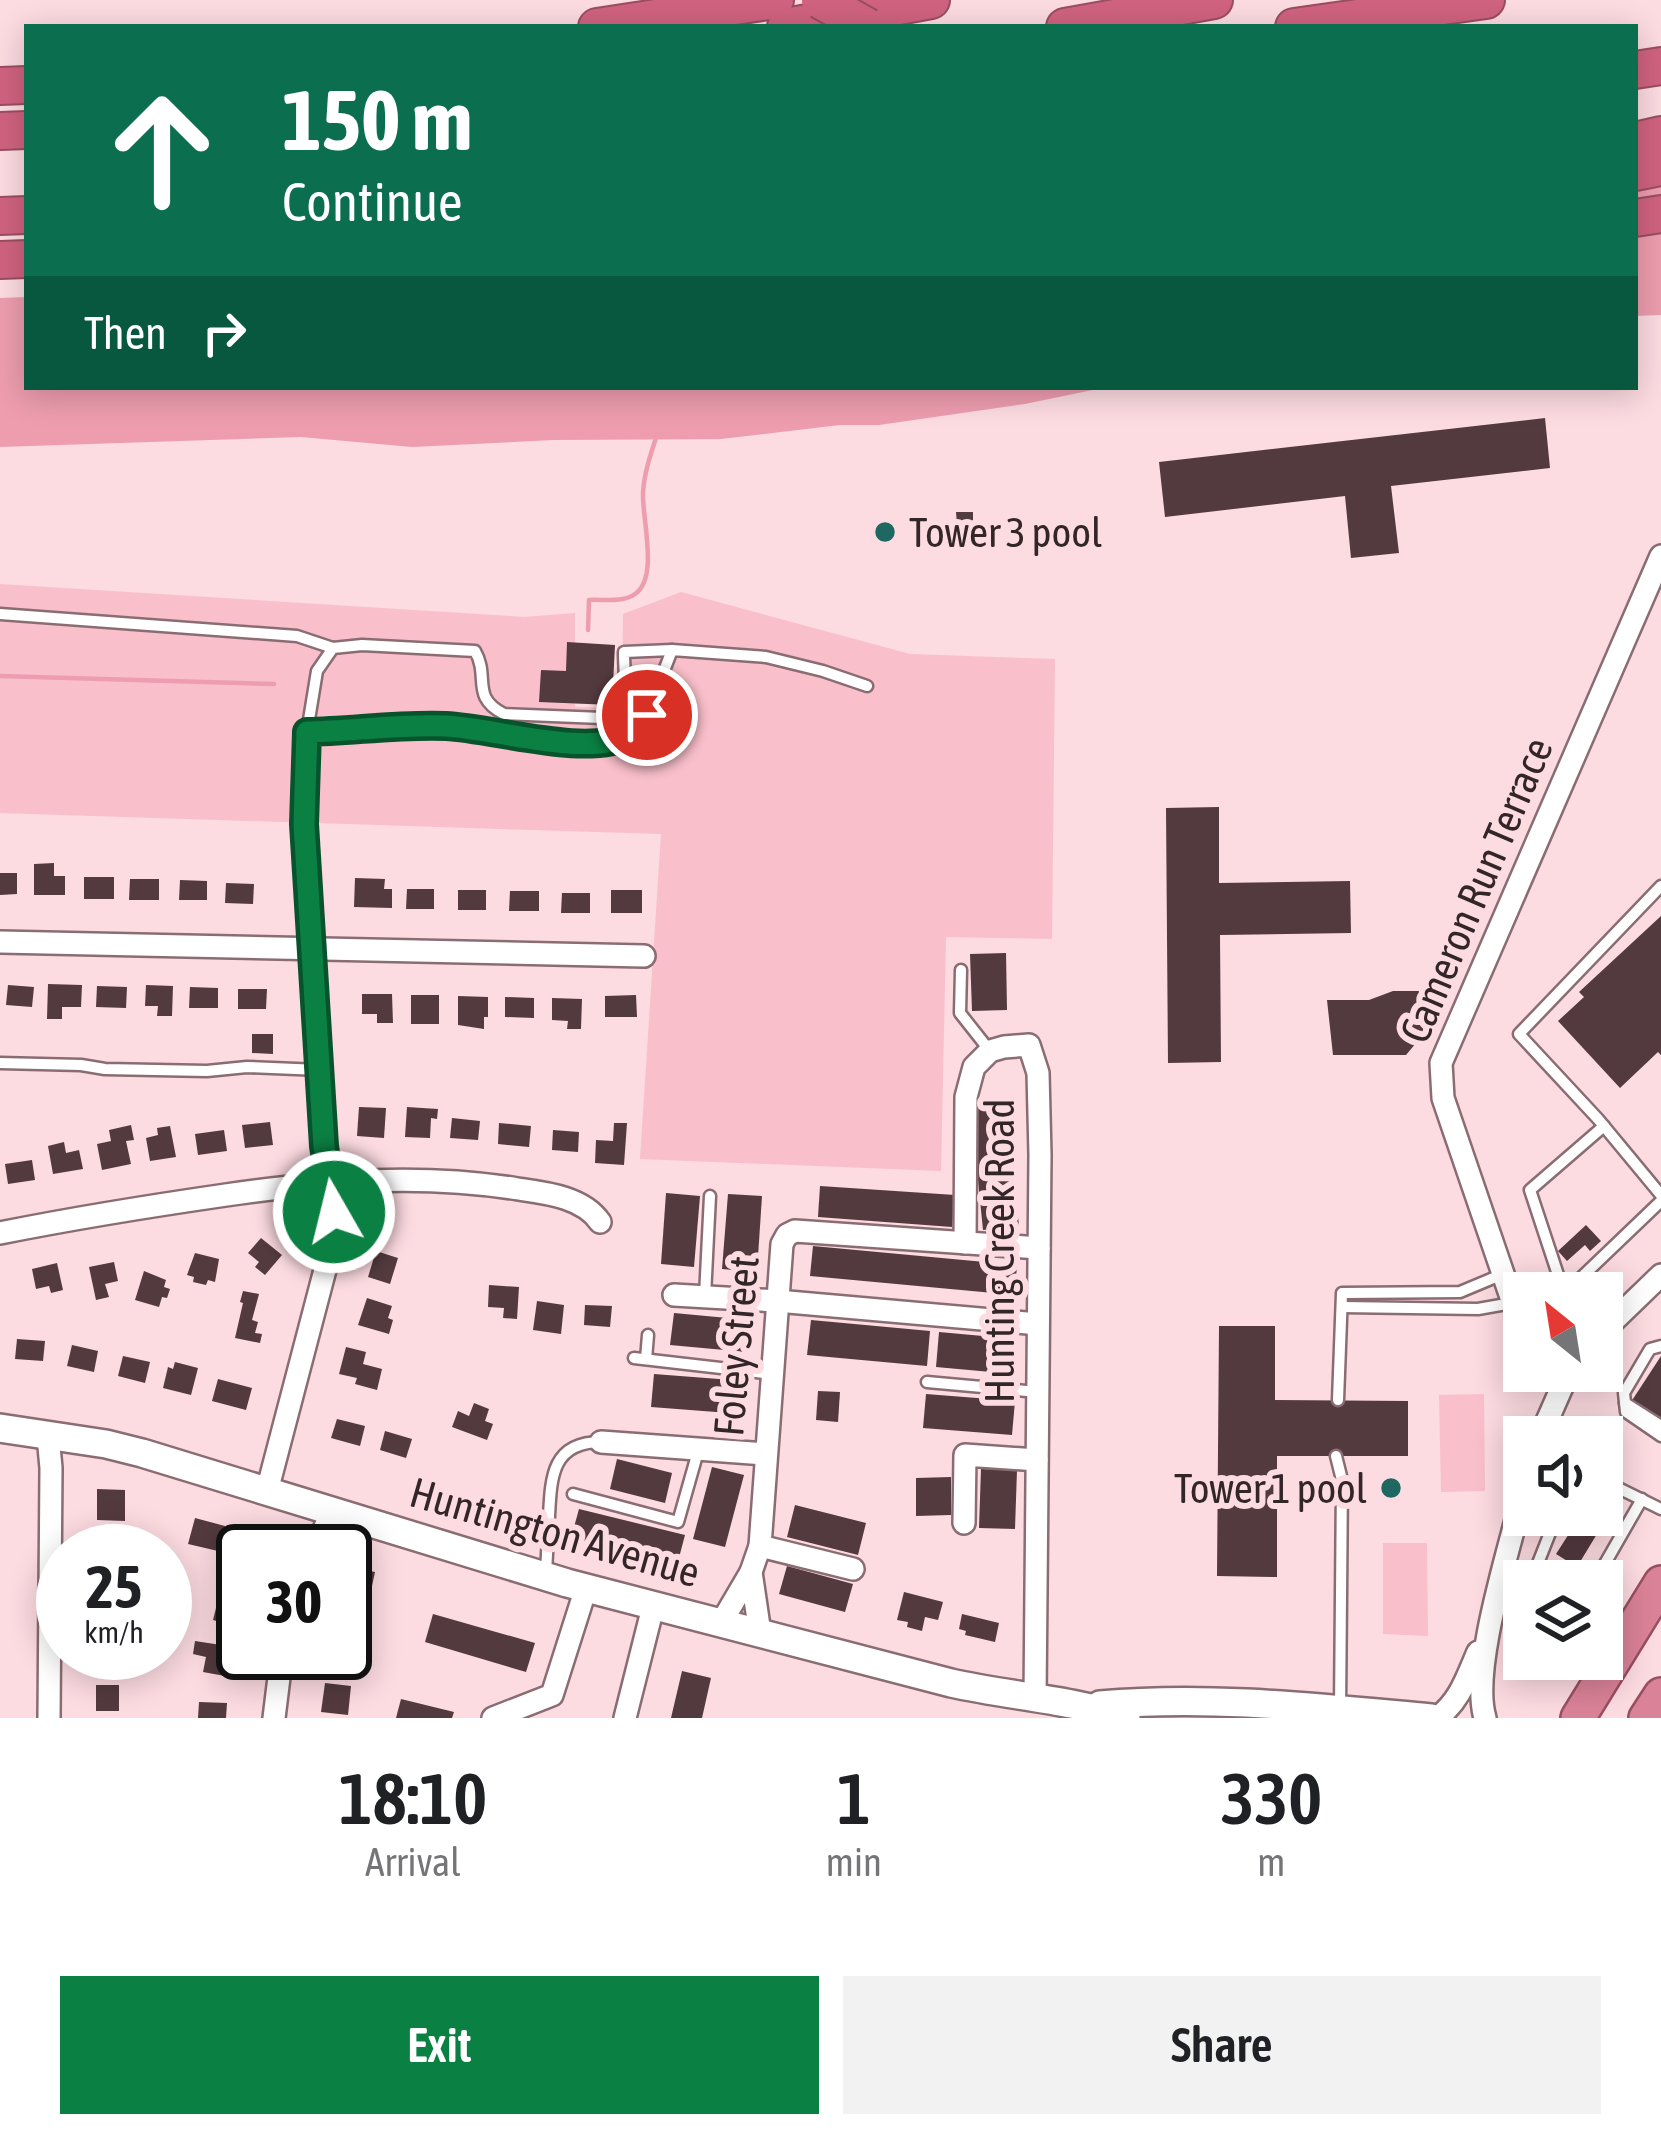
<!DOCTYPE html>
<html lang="en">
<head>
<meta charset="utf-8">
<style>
  body { margin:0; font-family:"Asap Condensed",sans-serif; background:#f2f2f2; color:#202124; height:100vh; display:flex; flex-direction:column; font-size:45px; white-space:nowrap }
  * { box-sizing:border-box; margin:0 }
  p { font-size:39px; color:#757577 }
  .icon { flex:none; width:66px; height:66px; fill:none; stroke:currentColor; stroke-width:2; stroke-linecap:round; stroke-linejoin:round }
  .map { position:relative; height:1718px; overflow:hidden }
  .panel { display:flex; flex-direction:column; background:#fff; flex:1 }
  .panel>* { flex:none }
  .hud { position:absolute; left:24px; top:24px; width:1614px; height:366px; border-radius:0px; box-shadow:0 6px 30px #0003; background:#0b6e4f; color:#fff; overflow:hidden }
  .needle { width:78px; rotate:330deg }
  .fabs { position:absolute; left:1503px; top:1272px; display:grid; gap:24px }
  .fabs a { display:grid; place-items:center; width:120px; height:120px; border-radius:0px; background:#fff; box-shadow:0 6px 30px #0003; font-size:60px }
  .speed { position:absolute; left:36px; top:1524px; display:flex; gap:24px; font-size:60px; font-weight:700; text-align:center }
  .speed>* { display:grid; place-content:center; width:156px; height:156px; border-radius:50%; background:#fff; box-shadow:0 6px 30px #0003; line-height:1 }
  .speed small { font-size:30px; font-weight:400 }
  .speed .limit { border:6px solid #111; border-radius:18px; background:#fff; color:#111 }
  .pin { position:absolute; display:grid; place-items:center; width:102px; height:102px; color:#fff; margin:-51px; border:6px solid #fff; border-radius:50%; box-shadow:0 3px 12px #0007 }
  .me { position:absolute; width:132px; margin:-66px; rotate:352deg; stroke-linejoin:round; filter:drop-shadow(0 0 9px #0008) }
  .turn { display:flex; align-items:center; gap:42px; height:252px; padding:0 60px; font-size:54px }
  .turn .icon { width:156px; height:156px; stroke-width:2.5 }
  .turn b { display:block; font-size:84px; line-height:102px }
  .then { display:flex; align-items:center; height:114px; padding:0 60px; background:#0003; gap:24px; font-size:45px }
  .eta { display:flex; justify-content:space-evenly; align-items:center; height:204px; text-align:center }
  .eta b { font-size:72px; font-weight:600; line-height:84px }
  .cta { display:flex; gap:24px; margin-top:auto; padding:24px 60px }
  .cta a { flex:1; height:138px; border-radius:0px; background:#0b8043; color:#fff; font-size:48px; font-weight:600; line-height:138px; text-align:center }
  .cta a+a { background:#f2f2f2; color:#202124 }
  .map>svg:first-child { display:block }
  .green { fill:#f9bfca }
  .water { fill:#ed9dae }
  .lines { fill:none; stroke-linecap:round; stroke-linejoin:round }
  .stream { stroke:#ed9dae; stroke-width:4.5 }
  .building { fill:#533a3f }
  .service-casing { stroke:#8a6d73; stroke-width:15 }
  .minor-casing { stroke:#8a6d73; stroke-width:26 }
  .secondary-casing { stroke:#8a6d73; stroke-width:32 }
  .trunk-casing { stroke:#994e61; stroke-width:38 }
  .motorway-casing { stroke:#994e61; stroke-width:40 }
  .service { stroke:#fff; stroke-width:10 }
  .minor { stroke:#fff; stroke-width:21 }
  .secondary { stroke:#fff; stroke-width:27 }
  .trunk { stroke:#da8298; stroke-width:33 }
  .motorway { stroke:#d0637f; stroke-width:36 }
  .motorway-bridge-casing { stroke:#994e61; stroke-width:40; stroke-linecap:butt }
  .motorway-bridge { stroke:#d0637f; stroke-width:36 }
  .route-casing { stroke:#07532c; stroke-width:30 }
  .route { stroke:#0b8043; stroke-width:21 }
  .poi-dot { fill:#1e6861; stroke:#fcdbe1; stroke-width:4.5 }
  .labels { text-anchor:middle; stroke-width:12; stroke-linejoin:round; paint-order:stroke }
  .poi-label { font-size:42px; fill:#332629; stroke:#fcdbe1; text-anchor:start }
  .street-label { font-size:42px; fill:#332629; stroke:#fcdbe1 }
</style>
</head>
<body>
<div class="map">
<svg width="1661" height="1718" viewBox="0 0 1661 1718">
  <rect width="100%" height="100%" fill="#fcdbe1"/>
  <!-- green -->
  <g class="green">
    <polygon points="0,584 524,617 575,613 575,707 622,708 623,614 681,592 910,654 1055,659 1052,939 946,937 941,1171 640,1159 661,834 0,813"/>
    <polygon points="1484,1394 1485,1491 1441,1492 1439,1395"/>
    <polygon points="1383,1543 1427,1543 1428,1636 1383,1634"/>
  </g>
  <!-- water -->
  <g class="water">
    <polygon points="1661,158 1661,315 1635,316 1635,160"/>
    <polygon points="27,297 27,387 1107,387 1025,404 879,425 840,425 721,439 553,440 412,447 301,437 0,447 0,298"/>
  </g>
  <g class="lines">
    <!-- stream -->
    <g class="stream">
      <path d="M588 630 589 600C603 599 623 603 635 594 659 578 642 519 643 493 644 474 650 456 656 438"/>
      <polyline points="0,676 274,684"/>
    </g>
  </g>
  <!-- building -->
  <g class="building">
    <polygon points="1545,418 1550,468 1391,486 1399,553 1351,558 1345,496 1165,517 1159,462"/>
    <polygon points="956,512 973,512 973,521 970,521 973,548 956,548 956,537 958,538"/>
    <polygon points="567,642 615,645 612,705 539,702 541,670 566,671"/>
    <polygon points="1219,807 1219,883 1350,881 1351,933 1220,935 1221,1062 1168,1063 1166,808"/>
    <polygon points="54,863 54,876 65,876 65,895 34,895 34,864"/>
    <polygon points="0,873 17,873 17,894 0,895"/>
    <rect x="84" y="877" width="30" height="22"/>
    <polygon points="355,878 385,879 384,889 392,889 392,908 354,907"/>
    <polygon points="130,879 159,879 159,900 129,900"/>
    <polygon points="180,880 207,881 207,900 179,900"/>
    <polygon points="226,883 254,884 253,904 225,903"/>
    <polygon points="407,889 434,889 434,909 406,909"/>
    <rect x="458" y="890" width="28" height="20"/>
    <rect x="611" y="890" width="31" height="23"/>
    <polygon points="510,891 539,891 539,911 509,911"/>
    <polygon points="562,893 590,893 590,913 561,913"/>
    <polygon points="1661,916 1661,1055 1658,1052 1620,1088 1558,1021 1584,997 1579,992"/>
    <polygon points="1006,953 1007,1010 972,1011 970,954"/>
    <polygon points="48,984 82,985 81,1007 62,1007 62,1019 47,1019"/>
    <polygon points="8,985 34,987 32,1007 6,1005"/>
    <polygon points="146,985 173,986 172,1016 157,1016 158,1006 145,1006"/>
    <polygon points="97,986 127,987 126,1008 96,1007"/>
    <polygon points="190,987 218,988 218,1008 189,1008"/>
    <polygon points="238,989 267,989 266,1009 238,1009"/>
    <polygon points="1393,991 1432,991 1422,1036 1406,1055 1333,1055 1327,1000 1369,1000"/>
    <polygon points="362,994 392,994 393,1023 377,1023 377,1014 362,1014"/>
    <rect x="411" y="995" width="28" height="29"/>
    <polygon points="636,995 637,1017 605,1017 605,996"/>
    <polygon points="458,996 488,997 488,1017 484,1017 484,1029 458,1025"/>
    <polygon points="505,997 534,998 534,1018 505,1017"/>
    <polygon points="552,998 582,999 581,1029 567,1029 568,1021 552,1020"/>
    <polygon points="252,1034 273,1034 273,1054 252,1053"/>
    <polygon points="1006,1096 1019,1226 983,1230 970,1100"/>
    <polygon points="359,1107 386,1108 384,1138 357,1136"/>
    <polygon points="407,1107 438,1109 437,1119 431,1118 430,1138 405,1137"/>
    <polygon points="452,1118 480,1121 478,1140 450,1138"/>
    <polygon points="270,1122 273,1145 245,1148 242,1125"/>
    <polygon points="499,1123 531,1126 529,1147 498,1144"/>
    <polygon points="614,1123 627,1123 624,1165 595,1163 596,1140 613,1141"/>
    <polygon points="131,1125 134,1140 126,1141 131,1164 102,1170 97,1144 111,1141 109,1130"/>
    <polygon points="170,1126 176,1157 150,1161 146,1138 158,1135 157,1128"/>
    <polygon points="224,1130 227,1151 198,1155 195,1134"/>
    <polygon points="553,1130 579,1132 578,1152 552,1150"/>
    <polygon points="64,1142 66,1153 79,1150 83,1169 53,1174 48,1146"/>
    <polygon points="32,1160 35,1180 8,1184 5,1164"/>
    <polygon points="820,1186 955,1195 952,1227 818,1217"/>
    <polygon points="666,1193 700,1196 694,1267 661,1264"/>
    <polygon points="728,1194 762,1196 757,1272 722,1269"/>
    <polygon points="1586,1225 1601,1241 1590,1251 1585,1245 1567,1261 1558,1251"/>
    <polygon points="261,1238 282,1255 265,1275 255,1267 259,1262 248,1253"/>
    <polygon points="813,1246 1017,1265 1015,1295 810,1276"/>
    <polygon points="376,1251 398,1258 390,1284 368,1277"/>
    <polygon points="195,1253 219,1259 215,1282 208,1280 206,1285 193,1282 194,1277 187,1275"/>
    <polygon points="114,1262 118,1281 105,1284 109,1297 96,1300 89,1267"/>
    <polygon points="57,1263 63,1290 51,1293 49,1286 36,1289 32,1269"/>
    <polygon points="144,1271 166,1280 164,1287 170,1289 167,1298 162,1297 159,1307 135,1300"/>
    <polygon points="489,1285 519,1287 517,1319 503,1318 504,1308 488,1307"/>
    <polygon points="243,1291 259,1294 252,1320 258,1322 255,1333 262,1334 260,1343 235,1338 243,1303 240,1302"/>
    <polygon points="367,1298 392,1306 388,1318 393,1320 389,1334 358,1325"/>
    <polygon points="537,1301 564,1305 561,1334 533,1330"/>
    <polygon points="585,1305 612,1306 610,1327 584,1325"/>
    <polygon points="674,1313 749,1320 746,1352 670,1345"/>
    <polygon points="811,1320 930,1331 927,1366 807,1355"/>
    <polygon points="1219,1326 1275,1326 1275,1400 1408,1401 1408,1456 1277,1456 1277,1577 1217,1576"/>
    <polygon points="939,1332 1016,1339 1013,1374 936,1367"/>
    <polygon points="17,1339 45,1341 43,1361 15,1359"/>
    <polygon points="72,1345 98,1351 94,1372 67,1366"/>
    <polygon points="346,1347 366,1352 363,1364 382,1369 377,1390 355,1384 357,1378 339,1374"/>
    <polygon points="123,1356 150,1362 145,1383 118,1376"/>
    <polygon points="1661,1356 1661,1425 1631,1402"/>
    <polygon points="175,1362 198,1368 191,1395 163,1388 168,1367 173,1369"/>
    <polygon points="654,1374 745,1381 742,1414 651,1407"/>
    <polygon points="218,1379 252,1388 246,1410 212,1401"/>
    <polygon points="818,1391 840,1392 838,1422 816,1420"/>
    <polygon points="926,1394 1015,1401 1012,1435 923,1428"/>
    <polygon points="474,1403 489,1409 485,1421 493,1424 487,1440 452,1427 458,1411 469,1416"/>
    <polygon points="337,1419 365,1426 360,1446 331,1438"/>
    <polygon points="385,1431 412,1439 406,1458 380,1450"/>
    <polygon points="617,1459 672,1473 665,1503 610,1489"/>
    <polygon points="712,1467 744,1475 725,1547 693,1539"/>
    <polygon points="981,1469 1017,1470 1015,1529 979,1528"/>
    <polygon points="951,1477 951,1515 916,1516 916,1478"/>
    <polygon points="97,1489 125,1490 125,1521 97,1520"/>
    <polygon points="795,1505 866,1523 858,1555 787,1537"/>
    <polygon points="579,1509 685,1535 675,1573 654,1568 656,1559 571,1538"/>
    <polygon points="1602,1510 1609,1514 1577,1567 1556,1554 1572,1529 1564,1524 1570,1515 1602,1515"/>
    <polygon points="195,1518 225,1526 218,1551 188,1544"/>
    <polygon points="245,1530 274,1541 270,1551 243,1551 243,1560 235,1557"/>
    <polygon points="787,1566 853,1584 845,1612 779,1594"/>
    <polygon points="352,1567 375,1572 372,1586 365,1584 362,1598 346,1594"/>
    <polygon points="220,1592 243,1598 238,1627 213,1620"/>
    <polygon points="904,1592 943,1602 938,1620 925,1617 922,1631 907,1627 908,1622 897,1620"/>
    <polygon points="433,1614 535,1643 526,1672 425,1642"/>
    <polygon points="962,1614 999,1623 995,1642 965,1635 966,1631 959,1629"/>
    <polygon points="345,1634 363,1640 355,1667 329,1659 331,1653 345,1653"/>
    <polygon points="195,1641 234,1647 232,1660 239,1661 236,1678 203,1672 206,1657 193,1654"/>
    <polygon points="682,1671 711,1678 702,1718 671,1718"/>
    <polygon points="325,1683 351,1686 348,1715 321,1712"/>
    <rect x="96" y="1685" width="23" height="26"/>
    <polygon points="401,1699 454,1712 452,1718 396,1718"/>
    <polygon points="199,1702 227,1703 226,1718 198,1718"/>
  </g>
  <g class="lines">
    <!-- service casing -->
    <g class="service-casing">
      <g id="service">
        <polyline points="0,614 297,636 333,648"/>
        <polyline points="307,732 448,726 521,739 586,743 613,740 638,729 647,715 672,650 766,657 823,671 867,686"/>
        <path d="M304 824 307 732 317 671 333 648 362 645 475 651C490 677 470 697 504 714L602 718C631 707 624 678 624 652L672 650"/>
        <polyline points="1661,886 1519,1034 1598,1119 1661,1195"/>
        <polyline points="961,970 960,1013 990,1051"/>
        <polyline points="0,1063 81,1065 105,1069 207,1071 247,1067 320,1070"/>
        <polyline points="1564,1293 1530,1190 1604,1126"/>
        <polyline points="1565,1293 1661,1201"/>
        <polyline points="705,1296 710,1196"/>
        <polyline points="1342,1307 1478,1309 1512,1303"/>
        <polyline points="1661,1346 1650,1349 1624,1393 1626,1412 1661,1436"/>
        <polyline points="634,1358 772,1374"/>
        <polyline points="646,1359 648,1335"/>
        <polyline points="927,1382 1037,1392"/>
        <polyline points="1338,1400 1342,1293 1460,1292 1503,1274"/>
        <polyline points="1625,1403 1661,1426"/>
        <polyline points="1336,1456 1342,1480 1340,1710"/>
        <polyline points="1602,1480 1661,1509"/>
        <polyline points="573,1494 678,1522 699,1448"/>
        <path d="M546 1573C547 1554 548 1535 549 1516 551 1477 552 1442 601 1442"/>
        <polyline points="1531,1581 1557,1515"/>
        <polyline points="1595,1581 1642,1499"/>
        <polyline points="1602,1616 1626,1628"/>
      </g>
    </g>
    <!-- minor casing -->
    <g class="minor-casing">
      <g id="minor">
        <polyline points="0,942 644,956"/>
        <path d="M0 1233C75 1218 150 1206 226 1195 323 1181 420 1173 518 1189 546 1193 583 1197 600 1222"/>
        <polyline points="965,1243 966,1097 974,1067 990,1051 1004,1047 1029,1045 1038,1073 1040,1155 1035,1699"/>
        <polyline points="674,1295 777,1301 1038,1324"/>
        <polyline points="1524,1327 1513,1303 1443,1098 1441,1063 1661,556"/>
        <polyline points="1602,1332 1661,1275"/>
        <polyline points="48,1436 51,1468 49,1718"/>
        <polyline points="1540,1437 1562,1387 1572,1371"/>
        <polyline points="601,1442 766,1454"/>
        <polyline points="267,1491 331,1247 334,1212 324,1146 304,824"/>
        <polyline points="964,1523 965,1455 1037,1460"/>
        <polyline points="760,1546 853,1569"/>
        <polyline points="316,1551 331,1511"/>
        <polyline points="751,1572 760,1633"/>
        <polyline points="721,1623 751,1572 760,1546 782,1244 787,1235 795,1231 1039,1248"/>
        <polyline points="274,1718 282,1653"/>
        <polyline points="493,1718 552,1695 586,1588"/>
        <polyline points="625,1718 653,1607"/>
        <path d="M1437 1718C1460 1701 1467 1677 1478 1652"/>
        <path d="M1485 1718C1470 1668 1511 1544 1524 1489"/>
      </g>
    </g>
    <!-- secondary casing -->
    <g class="secondary-casing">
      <g id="secondary">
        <path d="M0 1428 106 1444 142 1453 567 1583 951 1683C1009 1696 1069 1699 1126 1718"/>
        <path d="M1100 1705C1210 1695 1321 1708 1431 1718"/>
      </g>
    </g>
    <!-- trunk casing -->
    <g class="trunk-casing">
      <g id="trunk">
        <polyline points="1578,1718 1661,1583"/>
        <polyline points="1646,1718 1661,1695"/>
      </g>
    </g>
    <!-- motorway casing -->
    <g class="motorway-casing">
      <g id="motorway">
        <polyline points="597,27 775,0"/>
        <polyline points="786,27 931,0"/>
        <polyline points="1065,27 1214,0"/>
        <polyline points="1294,27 1486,0"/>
        <polyline points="1635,70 1661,66"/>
        <polyline points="0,86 27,85"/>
        <polyline points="0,131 27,130"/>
        <polyline points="1635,141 1661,135"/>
        <polyline points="1635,172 1661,167"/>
        <polyline points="0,216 27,215"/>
        <polyline points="1635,218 1661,214"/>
        <polyline points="0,260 27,259"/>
      </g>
    </g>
    <!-- service -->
    <use href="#service" class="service"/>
    <!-- minor -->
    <use href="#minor" class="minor"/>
    <!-- secondary -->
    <use href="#secondary" class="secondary"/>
    <!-- trunk -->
    <use href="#trunk" class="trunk"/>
    <!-- motorway -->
    <use href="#motorway" class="motorway"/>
    <!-- motorway-bridge casing -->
    <g class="motorway-bridge-casing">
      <polyline id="motorway-bridge" points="820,0 868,27"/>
    </g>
    <!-- motorway-bridge -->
    <use href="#motorway-bridge" class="motorway-bridge"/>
  </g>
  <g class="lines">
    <!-- route casing -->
    <g class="route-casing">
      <path id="route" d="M334 1212 324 1146 304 824 307 732C353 731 400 724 446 726 493 728 587 758 630 735 638 731 642 723 647 715"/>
    </g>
    <!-- route -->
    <use href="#route" class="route"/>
  </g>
  <!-- markers -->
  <g class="poi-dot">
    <circle cx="885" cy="532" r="12"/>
    <circle cx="1391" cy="1488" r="12"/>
  </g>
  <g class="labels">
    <!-- poi labels -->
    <g class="poi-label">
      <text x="909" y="547">Tower 3 pool</text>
      <text x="1367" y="1503" text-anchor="end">Tower 1 pool</text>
    </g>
    <!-- street labels -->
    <g class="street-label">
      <text transform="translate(1476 890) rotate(-67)" y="15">Cameron Run Terrace</text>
      <text transform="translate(999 1251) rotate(-90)" y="15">Hunting Creek Road</text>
      <text transform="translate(736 1346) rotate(-85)" y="15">Foley Street</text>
      <text transform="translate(555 1532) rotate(16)" y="15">Huntington Avenue</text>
    </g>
  </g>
</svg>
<div class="fabs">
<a><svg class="needle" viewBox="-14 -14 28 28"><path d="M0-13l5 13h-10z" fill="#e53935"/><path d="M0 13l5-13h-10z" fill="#757577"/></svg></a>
<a><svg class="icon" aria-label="sound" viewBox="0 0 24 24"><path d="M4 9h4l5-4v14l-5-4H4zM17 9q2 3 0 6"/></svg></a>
<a><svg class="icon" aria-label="layers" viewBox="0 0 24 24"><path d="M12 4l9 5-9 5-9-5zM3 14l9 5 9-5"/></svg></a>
</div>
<div class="speed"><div>25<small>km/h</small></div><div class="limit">30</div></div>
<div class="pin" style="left:647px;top:715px;background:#d93025"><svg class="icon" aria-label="arrive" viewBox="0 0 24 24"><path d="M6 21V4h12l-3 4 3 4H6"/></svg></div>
<svg class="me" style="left:334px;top:1212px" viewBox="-20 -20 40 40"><circle r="17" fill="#0b8043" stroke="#fff" stroke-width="3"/><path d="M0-11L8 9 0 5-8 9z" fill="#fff"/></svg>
<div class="hud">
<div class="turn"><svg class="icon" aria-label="ahead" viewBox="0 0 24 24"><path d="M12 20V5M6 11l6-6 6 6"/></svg><div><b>150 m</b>Continue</div></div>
<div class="then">Then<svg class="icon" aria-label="right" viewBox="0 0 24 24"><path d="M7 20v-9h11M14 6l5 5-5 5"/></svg></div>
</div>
</div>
<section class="panel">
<div class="eta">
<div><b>18:10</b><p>Arrival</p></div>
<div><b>1</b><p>min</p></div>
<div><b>330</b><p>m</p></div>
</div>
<div class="cta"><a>Exit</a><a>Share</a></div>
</section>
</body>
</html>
